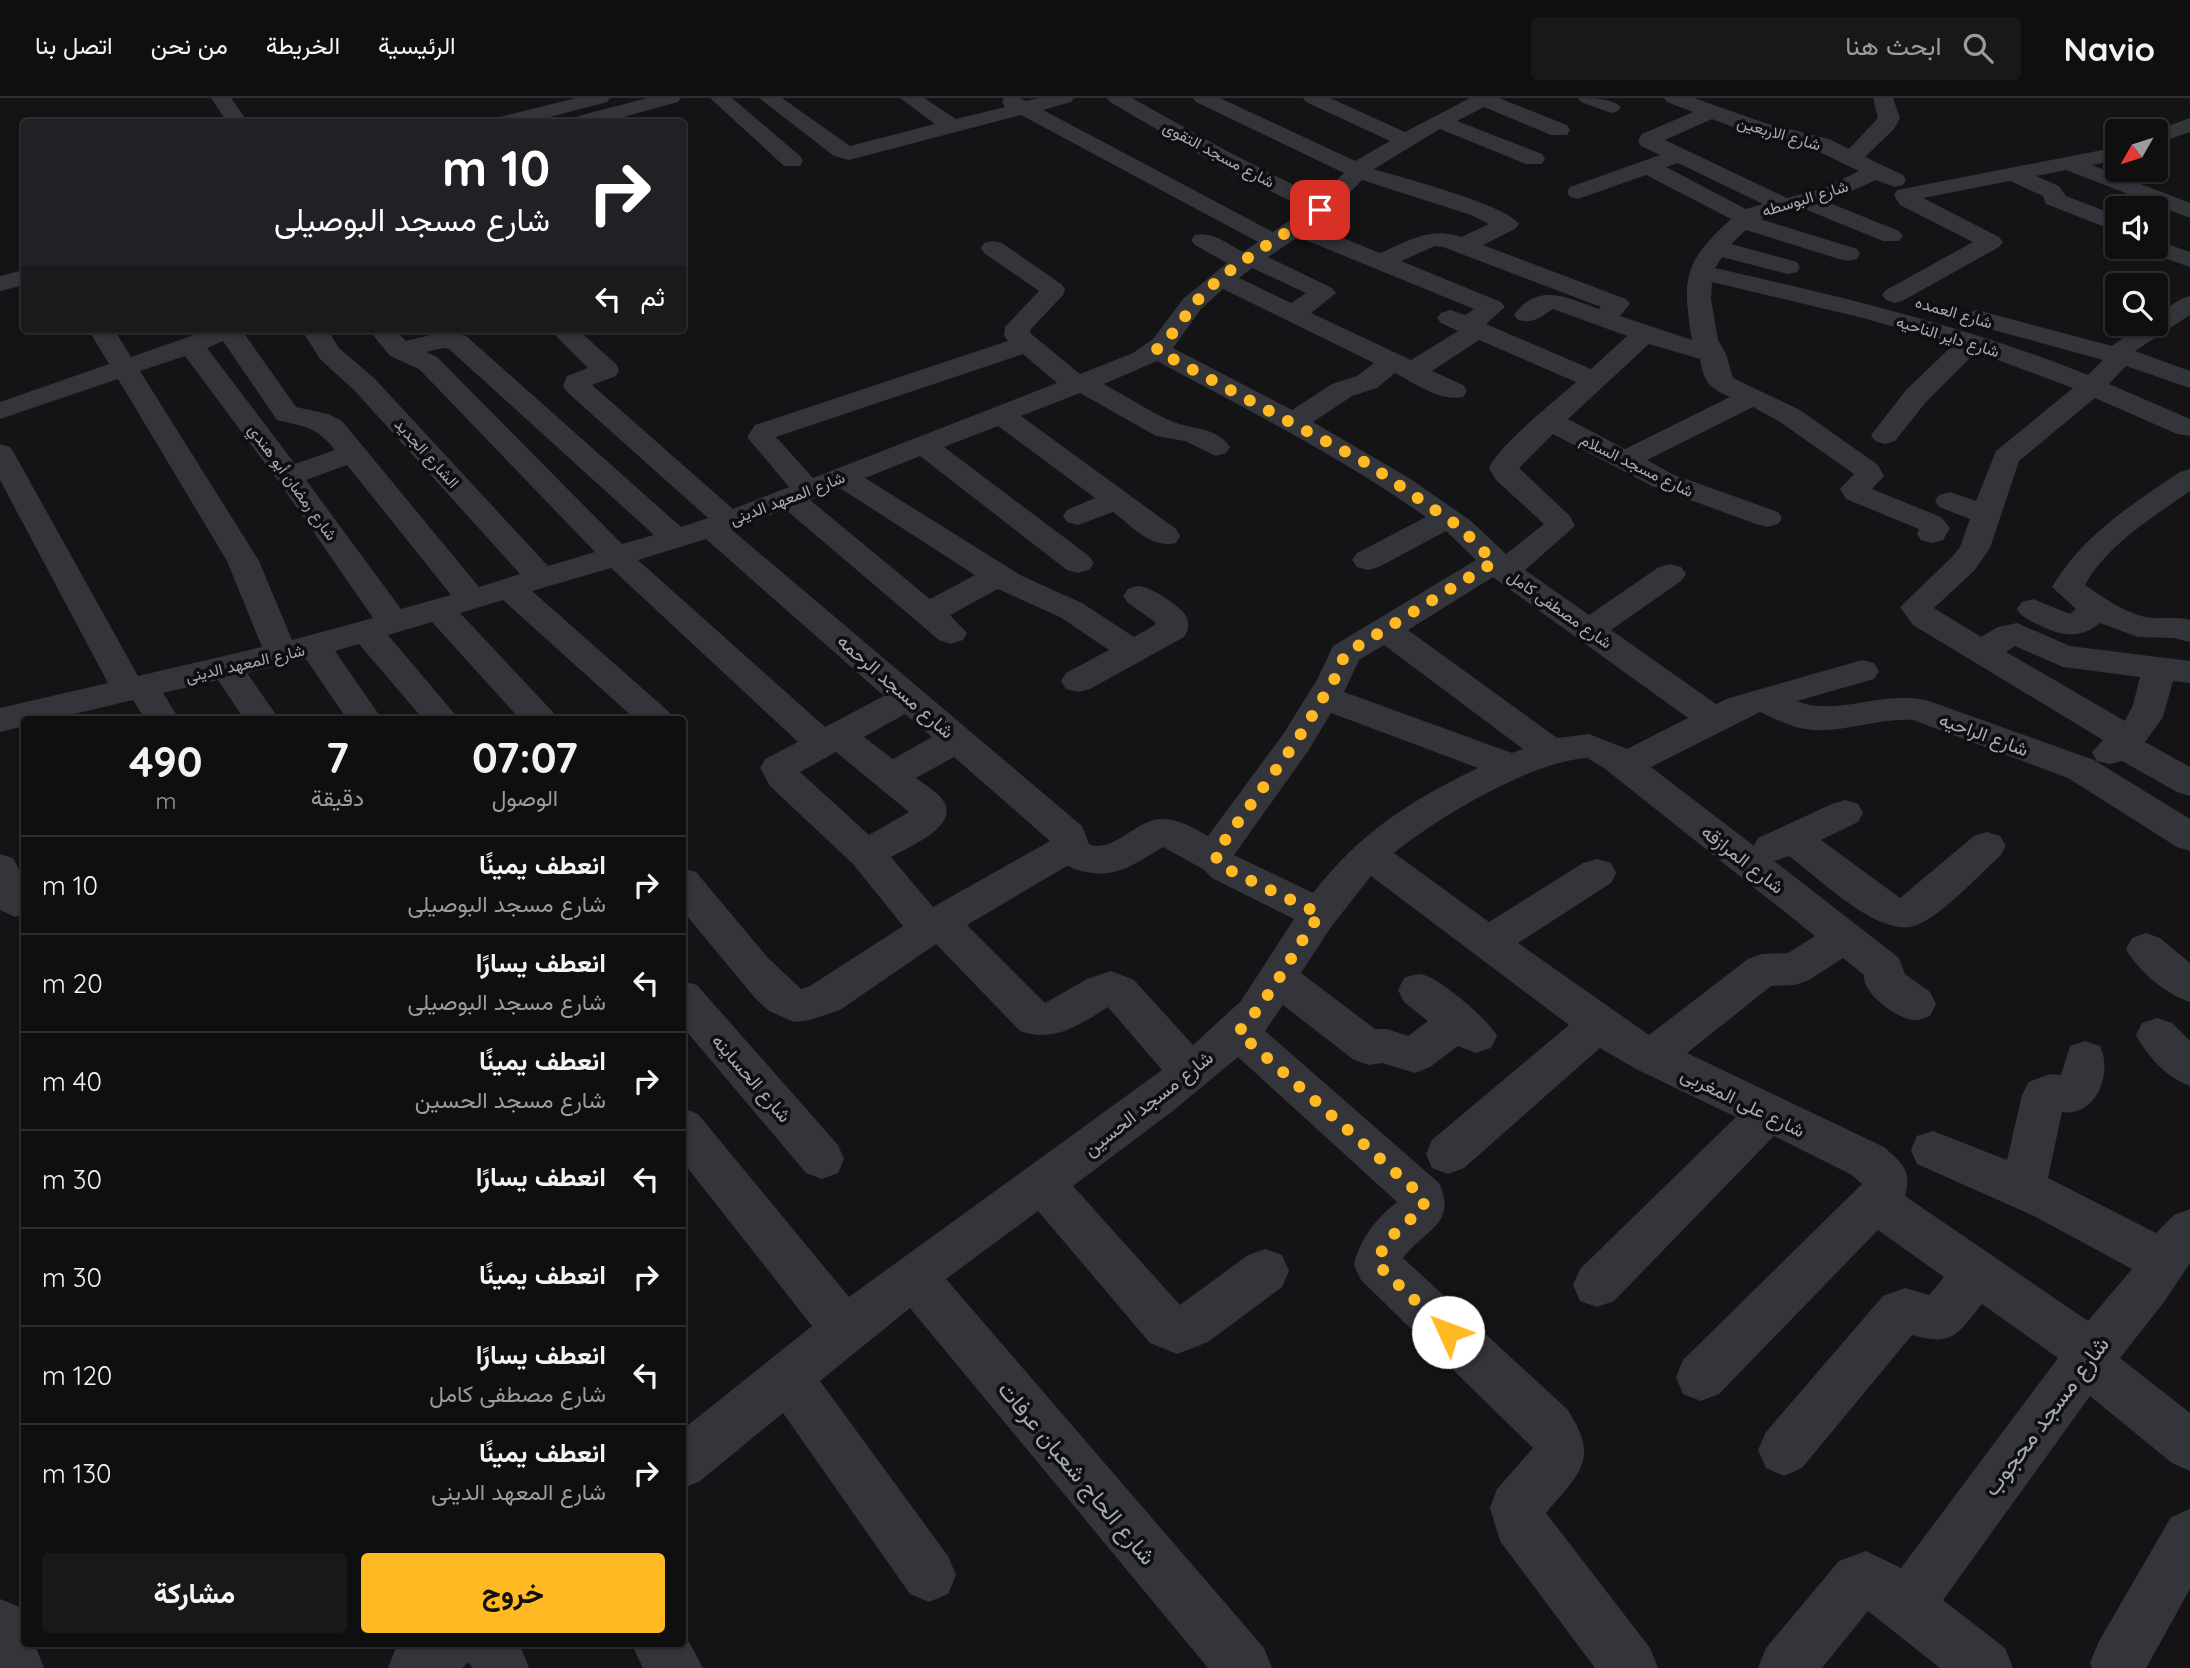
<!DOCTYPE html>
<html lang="ar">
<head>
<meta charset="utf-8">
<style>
  body { margin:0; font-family:Quicksand,Vazirmatn,sans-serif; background:#181819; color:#f1f3f6; direction:rtl; height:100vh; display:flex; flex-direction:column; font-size:26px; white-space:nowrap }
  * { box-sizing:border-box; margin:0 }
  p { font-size:23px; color:#9b9c9f }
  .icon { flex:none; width:38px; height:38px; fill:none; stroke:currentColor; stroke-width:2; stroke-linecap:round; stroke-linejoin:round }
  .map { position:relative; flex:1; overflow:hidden; direction:ltr }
  .sheet { position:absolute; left:21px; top:618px; width:665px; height:931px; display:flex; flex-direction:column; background:#0f0f10; border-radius:7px; box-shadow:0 2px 5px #0004,0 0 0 2px #2f2f30; direction:rtl }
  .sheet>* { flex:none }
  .top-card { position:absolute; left:21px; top:21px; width:665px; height:214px; border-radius:7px; box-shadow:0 2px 5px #0004,0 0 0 2px #2f2f30; direction:rtl; background:#202124; color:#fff; overflow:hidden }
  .needle { width:46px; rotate:231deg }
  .fabs { position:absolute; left:2105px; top:21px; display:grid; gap:14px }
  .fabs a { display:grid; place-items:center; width:63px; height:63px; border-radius:7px; background:#0f0f10; box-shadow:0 2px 5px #0004,0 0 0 2px #2f2f30; font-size:35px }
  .pin { position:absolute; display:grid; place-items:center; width:60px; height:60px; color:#fff; margin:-30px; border-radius:14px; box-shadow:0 4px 10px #0006 }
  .me { position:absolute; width:77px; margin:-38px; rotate:313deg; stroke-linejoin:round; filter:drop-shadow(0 0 5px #0008) }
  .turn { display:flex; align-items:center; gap:24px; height:147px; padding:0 21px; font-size:32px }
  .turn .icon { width:91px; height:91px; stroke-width:2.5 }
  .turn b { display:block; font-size:49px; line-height:60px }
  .then { display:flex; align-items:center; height:66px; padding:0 21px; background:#0003; gap:14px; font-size:26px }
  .eta { display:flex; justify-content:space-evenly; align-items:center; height:119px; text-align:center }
  .eta b { font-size:42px; font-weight:700; line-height:49px }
  .cta { display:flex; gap:14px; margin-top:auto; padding:14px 21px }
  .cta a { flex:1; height:80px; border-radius:7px; background:#ffb923; color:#111; font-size:28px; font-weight:700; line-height:80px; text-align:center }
  .cta a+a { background:#181819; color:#f1f3f6 }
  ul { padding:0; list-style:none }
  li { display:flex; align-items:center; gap:21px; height:98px; padding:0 21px; border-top:2px solid #2f2f30 }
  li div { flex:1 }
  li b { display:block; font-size:26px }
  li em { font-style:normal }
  header { display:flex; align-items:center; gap:42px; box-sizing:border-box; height:98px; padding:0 35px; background:#0f0f10; border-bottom:2px solid #2f2f30 }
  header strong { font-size:33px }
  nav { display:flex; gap:38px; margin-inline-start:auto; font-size:24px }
  .search { width:490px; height:63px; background:#181819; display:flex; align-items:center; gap:18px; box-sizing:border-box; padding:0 24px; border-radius:7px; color:#9b9c9f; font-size:26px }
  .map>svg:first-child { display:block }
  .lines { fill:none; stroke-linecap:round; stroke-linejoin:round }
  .minor { fill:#34353b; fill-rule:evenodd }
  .route { stroke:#ffb923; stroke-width:12; stroke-dasharray:0 21.6 }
  .labels { text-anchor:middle; stroke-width:7; stroke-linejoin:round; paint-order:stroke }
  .far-street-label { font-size:16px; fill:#a4aab7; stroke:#0f0f11 }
  .street-label { font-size:19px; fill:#a4aab7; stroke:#0f0f11 }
  .near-street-label { font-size:23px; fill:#a4aab7; stroke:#0f0f11 }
</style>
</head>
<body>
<header>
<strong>Navio</strong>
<div class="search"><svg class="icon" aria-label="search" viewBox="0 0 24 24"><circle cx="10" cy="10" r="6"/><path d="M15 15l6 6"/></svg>ابحث هنا</div>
<nav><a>الرئيسية</a><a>الخريطة</a><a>من نحن</a><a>اتصل بنا</a></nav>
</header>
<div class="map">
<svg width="2190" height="1570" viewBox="0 0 2190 1570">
  <rect width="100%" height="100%" fill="#141416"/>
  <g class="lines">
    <!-- minor -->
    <g class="minor">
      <polygon points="211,0 231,0 248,24 227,24"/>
      <polygon points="576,0 610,0 607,4 531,24 497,24 500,19"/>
      <polygon points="647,0 681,0 678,4 605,24 572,24 575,19"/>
      <polygon points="710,0 732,0 800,58 803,63 800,68 784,68"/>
      <path d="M759 0H782L850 48 935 26 900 0H924L956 21 1005 9 1002 4 1004 0H1020L1026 3 1039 0H1074L1071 4 1043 12 1273 134 1306 111 1209 62 1110 4 1107 0H1132L1225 52 1319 100 1344 75 1196 4 1193 0H1220L1355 63 1390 43 1306 4 1303 0H1330L1405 34 1470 0H1499L1567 27 1570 32 1567 37H1551L1484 9 1457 23 1542 56 1545 61 1542 66H1526L1440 31 1374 71C1402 80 1505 106 1519 126L1515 131 1483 147 1626 201 1630 206 1620 218 1692 242C1682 180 1683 165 1731 121L1646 77 1578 101 1570 99 1567 94 1570 89 1660 57 1641 48 1638 43 1642 36 1693 14 1667 4 1664 0H1694L1765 25 1829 41 1849 51 1878 20 1873 0H1893L1900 20 1894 31 1865 59 1903 77 1906 82 1903 87 1895 89 1876 82 1827 104 1899 133 1903 138 1899 143H1883L1802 110 1760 121 1857 151 1860 156 1857 161 1848 163 1839 161 1746 132 1731 146 1797 164 1800 169 1797 174 1788 176 1722 159 1715 170C1842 199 1967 228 2088 277L2103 262 1968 225 1964 220 1968 215 1977 212 2112 248 2142 226H2156V217L2181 201 2190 198V217L2135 253 2190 273V290L2126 268 2109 286 2190 321V338L2177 336 2095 300 2019 363 1990 450 1974 473 1934 510 1981 539 1998 529 2017 525 2070 548 2190 563V585L2173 583 2163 619 2145 644 2190 669V698L2177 694 2122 663 2110 666 2097 663 2092 654 2103 642 1913 527 1900 509 1952 459 1960 449 1970 421 1939 409 1935 403 1939 397 1950 394 1976 403 1996 353 2073 290 1976 254 1926 304 1895 343 1885 346 1875 343 1871 337 1906 292 1954 246 1863 220 1712 184 1711 201 1718 242 1726 256 1733 280 1800 312 1878 367 1884 378 1872 391 1941 419 1950 430 1943 442 1932 445 1921 442 1917 436 1919 431 1846 401 1840 391 1854 376 1780 324 1753 309 1647 362 1672 376 1778 414 1782 420 1778 426 1767 429 1756 426 1652 388 1553 336 1519 370 1570 418 1575 428 1525 472 1589 517 1659 469 1670 466 1681 469 1686 476 1681 483 1611 532 1716 606 1729 600 1862 562 1874 565 1879 573 1874 581 1797 603C1836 620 1886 590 1929 603L2094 662 2190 721V753L2177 749 2068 680 1913 622C1879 620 1847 634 1813 632 1795 631 1777 622 1760 614L1651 669 1754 748 1758 740 1832 706 1845 702 1858 706 1863 715 1858 724 1821 742 1900 800 1974 738 1987 734 2000 738 2006 748 2000 758C1979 777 1942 817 1917 827 1880 842 1818 779 1789 758L1774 763 1899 860 1905 876 1930 894 1936 906 1930 918C1924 920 1918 923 1913 922 1896 920 1862 895 1864 877L1843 860 1809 882 1795 887 1771 888 1687 955 1884 1049C1903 1066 1912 1072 1905 1098L2088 1223 2132 1171 2034 1118 1917 1066 1911 1052 1917 1038 1933 1033 2007 1062 2022 997 2029 984 2050 976 2061 977 2070 948 2085 943 2100 948C2113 974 2097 1019 2062 1014L2048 1080 2156 1135 2174 1117 2190 1111V1165L2164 1204 2120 1260 2190 1315V1373L2172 1365 2090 1298 1943 1502 2005 1550 2013 1570H1940L1868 1513 1822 1570H1758L1766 1550 1839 1463 1866 1453 1901 1470 2058 1260 1982 1206C1957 1236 1954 1249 1912 1237L1802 1370 1784 1378 1766 1370 1758 1352 1766 1334 1883 1198 1905 1190 1929 1197 1944 1179 1878 1132 1719 1296 1701 1303 1683 1296 1676 1279 1683 1262 1862 1086 1852 1077 1774 1038 1614 1203 1597 1209 1580 1203 1573 1187 1580 1171 1736 1019 1636 971 1600 950 1464 1070 1448 1076 1432 1070 1426 1056 1432 1042 1569 927 1371 778 1331 829 1301 875 1375 931H1387L1408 938 1428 923 1404 904 1398 892 1404 880C1408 879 1415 876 1420 876 1438 878 1489 922 1497 938L1491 950 1476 955 1458 948 1430 969 1415 975 1382 965 1369 967 1354 962 1283 907 1265 933 1439 1085C1458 1126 1425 1131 1403 1160L1567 1311C1601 1361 1579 1376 1546 1415L1650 1550 1658 1570H1595L1500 1443 1490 1410 1497 1391 1533 1350 1361 1182 1354 1167C1360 1140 1376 1121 1397 1104L1238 959 1174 1012 1073 1088 1180 1207 1248 1157 1265 1151 1282 1157 1289 1173 1282 1189 1208 1244 1177 1256 1150 1245 1038 1113 946 1181 1264 1550 1272 1570H1208L910 1210 820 1283 948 1458 956 1477 948 1496 929 1504 910 1496 783 1315 700 1383 682 1391V1332L812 1228 682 1063V1010L698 1016 849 1199 1162 972 1108 909C1080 927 1054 945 1020 933L936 846 840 912 810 922 794 924 769 913 755 900 682 812V770L696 774 768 860 801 891 810 888 903 828 853 766 770 688 760 670 765 661 798 644 611 470 532 493 668 613 673 621H635L503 502 460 515 552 613 557 621H520L432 524 388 537 459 621H423L359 546 335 553 382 621H347L306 561 247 575 279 621H244L218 582 163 595 179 621H145L133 602 53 621H24V628L0 634V610L108 585 0 382V346L10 349 14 355 138 578 262 549 227 463 118 281 0 321V304L109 266 88 231H114L131 259 205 233 204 231H241L296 309 328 316 342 323 479 489 520 476 355 293 320 261 301 231H327L339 250 375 281 548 468 595 454 419 271 390 258 368 231H394L406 243 443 234 466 238 681 429 708 420 567 294 563 288 567 278 588 270 549 231H577L616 266 619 272 616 278 592 287 733 411 789 389 747 339 755 327 1008 243 1004 237 1005 229 1039 193 984 155 981 150 984 145 993 143 1002 145 1061 186 1065 191 1063 197 1031 231 1030 235 1080 276 1133 255 1153 241 1183 201 1227 165 1195 147 1191 142 1195 137C1212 133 1228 146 1243 154L1258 144 1021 17 849 62 834 58ZM1712 21 1749 35 1813 51 1859 73 1822 91 1787 100 1665 42ZM1678 65 1763 106 1746 111 1666 69ZM1362 82 1471 117 1489 126 1461 139C1431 128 1408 143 1380 155L1313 128 1328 117ZM1298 139 1474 211 1465 217 1450 212 1441 215 1437 220 1441 225 1458 233 1411 262 1311 215 1336 195 1332 190 1268 159ZM1435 148 1443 149 1601 209 1599 211C1568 200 1538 183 1514 217L1518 222C1533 226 1541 219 1553 211L1627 238 1591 271 1486 226 1505 209 1501 204 1401 163ZM1252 170 1306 195 1291 205 1239 180ZM1223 191 1374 265 1357 278 1332 286 1292 312 1173 250 1201 211ZM1479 242 1576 284C1554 304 1500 346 1489 370L1496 382 1544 426 1506 456 1471 423 1409 380 1313 324 1352 298 1377 290 1395 275C1414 285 1440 304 1463 299L1467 293 1463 287 1432 273ZM223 243 277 322C305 329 316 328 335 352L295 366 207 250ZM1649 246 1700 261C1704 284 1709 290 1730 299L1625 351 1568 321ZM443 250 449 251 654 437 622 446 437 259 426 254ZM1023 256 1057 285 813 380 776 339ZM185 258 279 384 373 520 292 542 259 463 140 273ZM1157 263C1248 312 1341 359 1426 419L1357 455 1352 462 1357 469 1368 472 1379 469 1446 433 1476 462 1333 548 1318 580 1284 635 1208 738C1195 730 1176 720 1160 721 1135 723 1112 756 1089 746L1082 728 732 432 785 411 939 542 951 546 963 542 967 535 950 517 998 491 1060 519 1109 552 1066 575 1061 583 1066 591 1078 594 1090 591 1184 539C1188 533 1190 526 1186 518 1182 509 1149 488 1139 488 1135 488 1131 490 1128 491L1123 498 1128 505 1155 524V527L1134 539 1082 505 1022 478 865 380 920 358 1067 472 1078 475 1089 472 1094 465 1089 458 944 349 998 328 1095 400 1067 412 1063 418 1067 424 1078 427 1113 414C1132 428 1151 451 1176 445L1180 438 1176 431 1021 318 1080 295 1156 338 1185 343 1216 358 1226 355 1230 349C1216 328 1191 332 1171 323 1148 313 1126 298 1104 286ZM347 367 451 497 401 511 306 382ZM840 390 975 477 930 501 810 402ZM706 441 884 598 825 629 638 462ZM1493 479 1494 480 1688 620 1627 651 1589 636 1557 640 1408 532ZM1384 547 1523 651 1512 655 1344 594 1359 562ZM2015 548 2063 569 2140 579 2133 607 2125 623 2006 554ZM1331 615 1478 670C1408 704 1362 733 1313 795L1234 757 1308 653ZM905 616 932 639 893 661 864 639ZM836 654 909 714 869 737 800 674ZM954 659 1050 743 933 809 891 759C908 749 963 727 942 701 936 693 925 687 916 680ZM1587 660 1604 670 1815 838 1788 855 1762 856 1748 861 1649 937 1518 845 1611 785 1616 775 1611 765 1597 761 1583 765 1489 824 1394 755C1437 720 1532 663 1587 660ZM1163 749 1203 771 1212 780 1294 821 1241 903 1193 947 1134 882 1111 873 1087 881 1045 905 967 827 1067 768C1109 785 1127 771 1163 749Z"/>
      <path d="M1578 0C1593 0 1611 0 1621 9L1618 13 1611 15 1581 4Z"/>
      <polygon points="2190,20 2190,34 2156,46 2156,33 2154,33"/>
      <polygon points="2118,49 2118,62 2092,67 2190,105 2190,120 2066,72 2036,78 2059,88 2066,98 2118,118 2118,134 2046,106 2043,98 2010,83 1923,100 1999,139 2003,144 1999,149 1904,202 1895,205 1886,202 1882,197 1886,192 1973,144 1900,107 1894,97 1897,92"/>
      <polygon points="2156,142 2190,154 2190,169 2147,154 2144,149 2156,149"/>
      <polygon points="24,172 24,187 0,193 0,178"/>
      <path d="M2190 371V393C2153 419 2107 447 2085 487 2102 499 2124 514 2145 519 2160 522 2175 518 2190 522V544L2174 540 2138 539 2100 525C2079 542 2062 538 2039 527 2030 522 2022 520 2017 511L2022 504 2033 501 2070 516 2076 511 2052 489C2082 438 2132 406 2180 374Z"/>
      <polygon points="0,756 13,760 24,782 24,816 15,819 0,812"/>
      <path d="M2146 835 2160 840 2190 865V904C2167 897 2138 873 2126 851L2132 840Z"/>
      <polygon points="682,883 697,887 838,1047 844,1061 838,1075 822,1081 806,1075 682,928"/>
      <path d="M2157 920 2172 925 2190 943V988C2167 980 2147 958 2136 937L2142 925Z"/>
      <polygon points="2190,1411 2190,1491 2146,1570 2092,1570 2090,1565 2098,1545 2171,1419"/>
      <polygon points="0,1501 20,1509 24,1521 24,1545 34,1545 44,1570 0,1570"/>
      <polygon points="682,1531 703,1570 643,1570 631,1545 682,1545"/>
      <polygon points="403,1545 519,1545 529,1570 472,1570 469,1564 462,1570 388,1570 396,1550"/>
    </g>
  </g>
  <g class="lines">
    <!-- route -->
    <path class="route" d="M1320 112C1283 138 1242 160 1208 191 1188 210 1177 235 1156 252L1368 366 1460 429 1494 464 1345 556 1335 580 1296 644 1215 756 1219 766 1225 770 1320 816C1292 855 1272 899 1238 934L1423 1099 1424 1110C1406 1126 1380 1142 1378 1167L1448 1234"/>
  </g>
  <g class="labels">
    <!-- far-street labels -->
    <g class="far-street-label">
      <text transform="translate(1779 35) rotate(16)" y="6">شارع الاربعين</text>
      <text transform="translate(1219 56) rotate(28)" y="6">شارع مسجد التقوى</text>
      <text transform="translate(1805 100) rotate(-17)" y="6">شارع البوسطه</text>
      <text transform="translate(1954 214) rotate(16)" y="6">شارع العمده</text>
      <text transform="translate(1948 238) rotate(17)" y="6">شارع داير الناحيه</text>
      <text transform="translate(427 355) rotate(48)" y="6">الشارع الجديد</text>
      <text transform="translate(1637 367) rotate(26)" y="6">شارع مسجد السلام</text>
      <text transform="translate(293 384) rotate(54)" y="6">شارع رمضان أبو هندي</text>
      <text transform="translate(787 400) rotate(-21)" y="6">شارع المعهد الدينى</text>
      <text transform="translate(1560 511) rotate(35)" y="6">شارع مصطفى كامل</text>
      <text transform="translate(245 565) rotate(-13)" y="6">شارع المعهد الدينى</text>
    </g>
    <!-- street labels -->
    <g class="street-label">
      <text transform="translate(896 588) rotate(41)" y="7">شارع مسجد الرحمه</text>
      <text transform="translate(1984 636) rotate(20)" y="7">شارع الراحيه</text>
      <text transform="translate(1743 761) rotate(38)" y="7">شارع المرازقه</text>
      <text transform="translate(752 980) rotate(49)" y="7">شارع الحساينه</text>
      <text transform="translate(1743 1004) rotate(26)" y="7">شارع على المغربى</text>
      <text transform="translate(1148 1005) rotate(-38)" y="7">شارع مسجد الحسين</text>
    </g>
    <!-- near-street labels -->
    <g class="near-street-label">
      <text transform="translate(2046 1318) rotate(-53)" y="8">شارع مسجد محجوب</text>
      <text transform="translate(1077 1375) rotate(50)" y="8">شارع الحاج شعبان عرفات</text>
    </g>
  </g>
</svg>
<div class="fabs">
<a><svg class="needle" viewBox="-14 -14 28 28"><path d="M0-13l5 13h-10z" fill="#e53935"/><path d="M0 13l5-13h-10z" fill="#9b9c9f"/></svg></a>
<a><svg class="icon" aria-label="sound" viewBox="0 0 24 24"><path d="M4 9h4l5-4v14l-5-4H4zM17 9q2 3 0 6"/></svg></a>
<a><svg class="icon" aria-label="search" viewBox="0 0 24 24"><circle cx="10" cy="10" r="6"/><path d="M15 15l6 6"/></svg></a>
</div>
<div class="pin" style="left:1320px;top:112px;background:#d93025"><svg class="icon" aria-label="arrive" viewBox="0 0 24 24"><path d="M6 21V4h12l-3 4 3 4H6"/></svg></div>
<svg class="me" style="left:1448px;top:1234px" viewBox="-20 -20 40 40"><circle r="19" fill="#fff"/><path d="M0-13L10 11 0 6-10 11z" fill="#ffb923"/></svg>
<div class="top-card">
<div class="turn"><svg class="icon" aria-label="right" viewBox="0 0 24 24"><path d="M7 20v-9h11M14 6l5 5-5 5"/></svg><div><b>10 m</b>شارع مسجد البوصيلى</div></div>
<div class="then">ثم<svg class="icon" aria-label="left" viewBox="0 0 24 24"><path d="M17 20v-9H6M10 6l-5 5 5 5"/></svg></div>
</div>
<section class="sheet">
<div class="eta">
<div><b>07:07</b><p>الوصول</p></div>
<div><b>7</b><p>دقيقة</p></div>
<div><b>490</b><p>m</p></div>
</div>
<ul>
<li><svg class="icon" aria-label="right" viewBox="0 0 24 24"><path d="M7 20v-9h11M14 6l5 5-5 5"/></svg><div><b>انعطف يمينًا</b><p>شارع مسجد البوصيلى</p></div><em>10 m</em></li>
<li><svg class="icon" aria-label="left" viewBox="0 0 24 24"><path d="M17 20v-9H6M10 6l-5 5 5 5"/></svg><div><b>انعطف يسارًا</b><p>شارع مسجد البوصيلى</p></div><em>20 m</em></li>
<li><svg class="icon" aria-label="right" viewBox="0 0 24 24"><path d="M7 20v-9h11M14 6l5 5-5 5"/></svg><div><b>انعطف يمينًا</b><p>شارع مسجد الحسين</p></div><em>40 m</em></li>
<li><svg class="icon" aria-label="left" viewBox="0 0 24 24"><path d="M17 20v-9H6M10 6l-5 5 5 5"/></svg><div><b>انعطف يسارًا</b></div><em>30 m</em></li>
<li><svg class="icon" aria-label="right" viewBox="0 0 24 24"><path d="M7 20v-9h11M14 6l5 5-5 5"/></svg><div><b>انعطف يمينًا</b></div><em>30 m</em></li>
<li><svg class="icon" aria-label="left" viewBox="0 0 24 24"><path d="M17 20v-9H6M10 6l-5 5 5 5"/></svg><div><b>انعطف يسارًا</b><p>شارع مصطفى كامل</p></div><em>120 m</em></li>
<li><svg class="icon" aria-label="right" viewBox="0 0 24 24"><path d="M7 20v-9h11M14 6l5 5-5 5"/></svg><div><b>انعطف يمينًا</b><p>شارع المعهد الدينى</p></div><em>130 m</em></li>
</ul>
<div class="cta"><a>خروج</a><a>مشاركة</a></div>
</section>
</div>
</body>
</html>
